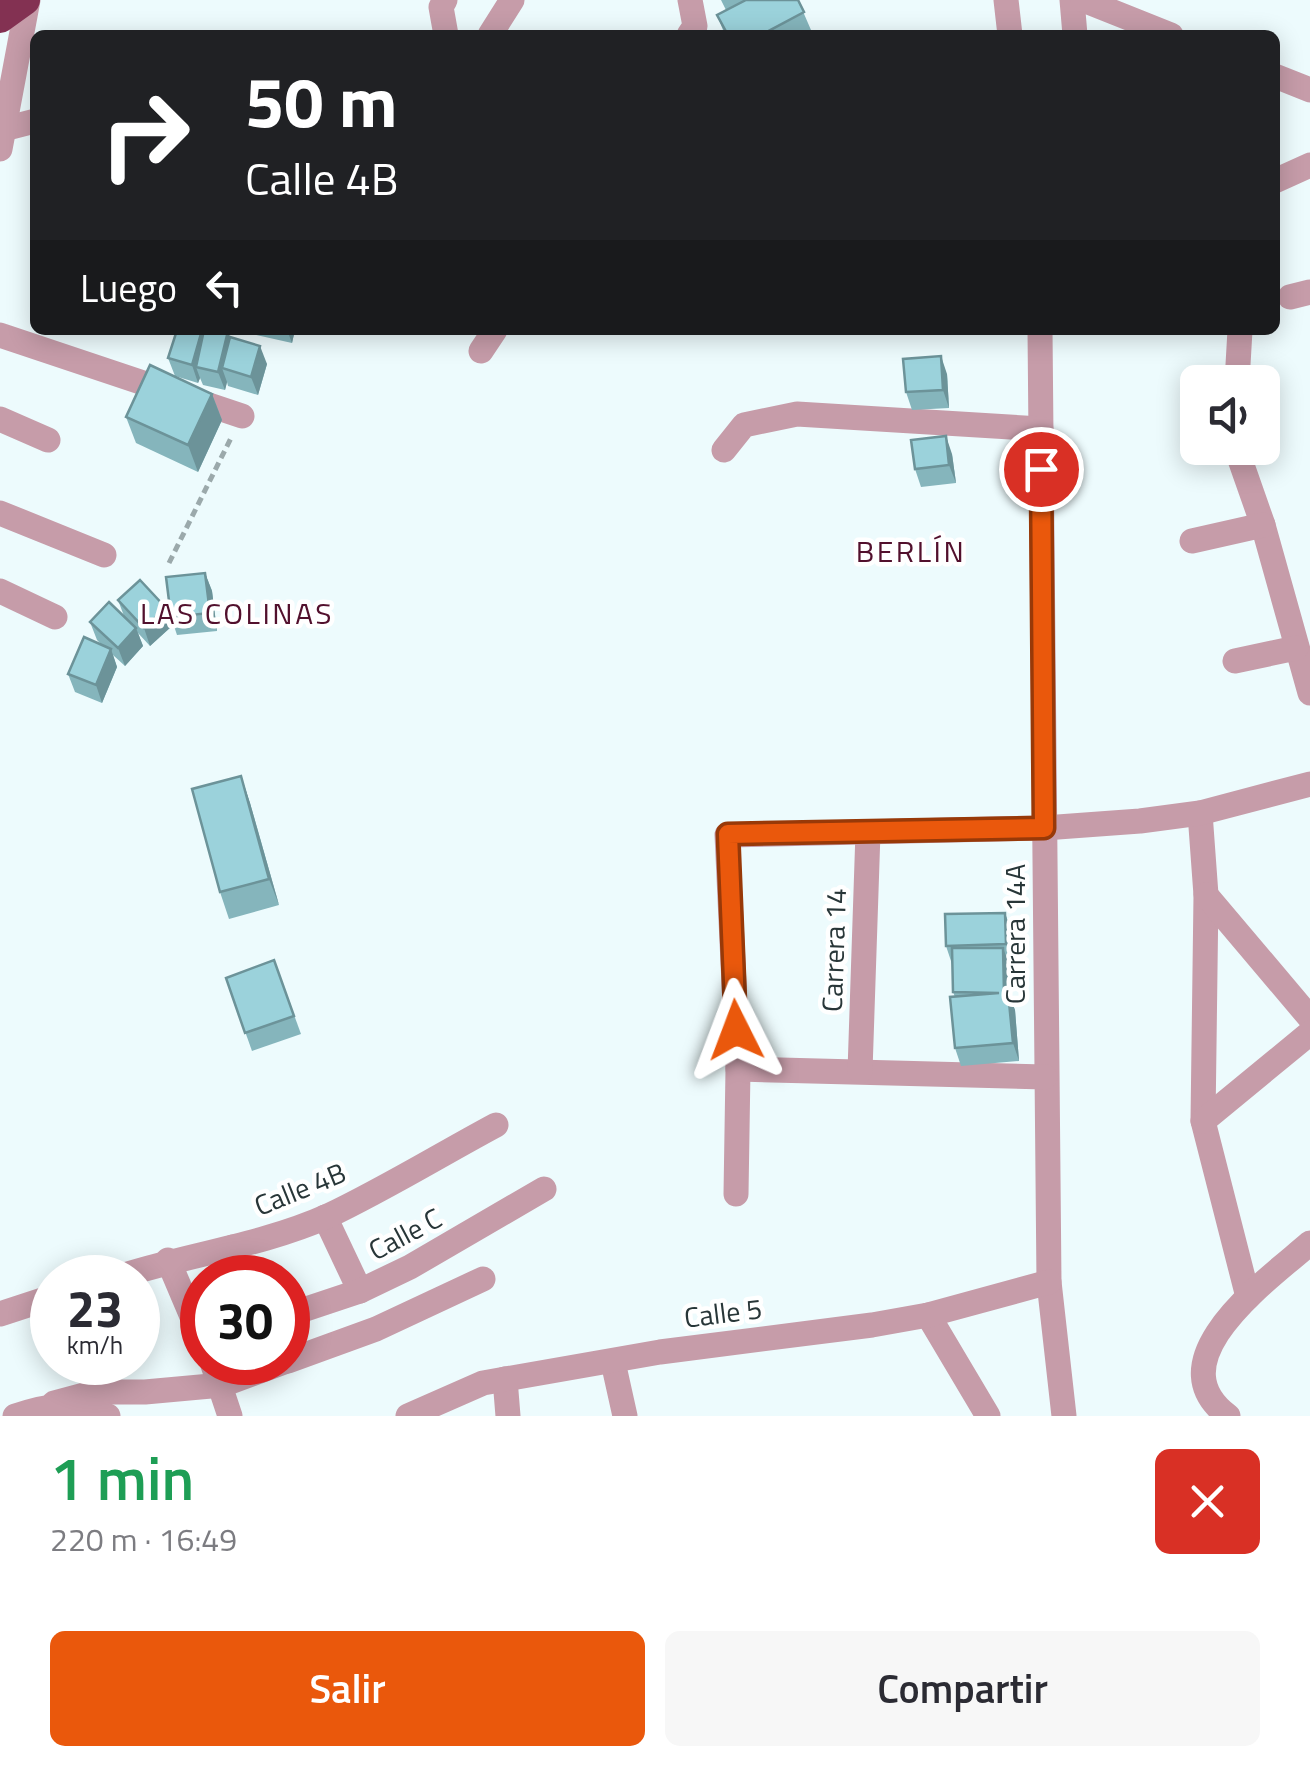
<!DOCTYPE html>
<html lang="es">
<head>
<meta charset="utf-8">
<style>
  body { margin:0; font-family:"Titillium Web",sans-serif; background:#f7f7f7; color:#2b2b33; height:100vh; display:flex; flex-direction:column; font-size:38px; white-space:nowrap }
  * { box-sizing:border-box; margin:0 }
  p { font-size:32px; color:#7c7c81 }
  .icon { flex:none; width:55px; height:55px; fill:none; stroke:currentColor; stroke-width:2; stroke-linecap:round; stroke-linejoin:round }
  .map { position:relative; height:1416px; overflow:hidden }
  .side { display:flex; flex-direction:column; background:#fff; flex:1 }
  .side>* { flex:none }
  .top-card { position:absolute; left:30px; top:30px; width:1250px; height:305px; border-radius:15px; box-shadow:0 5px 25px #0003; background:#202124; color:#fff; overflow:hidden }
  .fabs { position:absolute; left:1180px; top:365px; display:grid; gap:20px }
  .fabs a { display:grid; place-items:center; width:100px; height:100px; border-radius:15px; background:#fff; box-shadow:0 5px 25px #0003; font-size:50px }
  .speed { position:absolute; left:30px; top:1255px; display:flex; gap:20px; font-size:50px; font-weight:700; text-align:center }
  .speed>* { display:grid; place-content:center; width:130px; height:130px; border-radius:50%; background:#fff; box-shadow:0 5px 25px #0003; line-height:1 }
  .speed small { font-size:25px; font-weight:400 }
  .speed .limit { border:15px solid #d22; background:#fff; color:#111 }
  .pin { position:absolute; display:grid; place-items:center; width:85px; height:85px; color:#fff; margin:-42px; border:5px solid #fff; border-radius:50%; box-shadow:0 2px 10px #0007 }
  .me { position:absolute; width:110px; margin:-55px; rotate:357deg; stroke-linejoin:round; filter:drop-shadow(0 0 8px #0008) }
  .turn { display:flex; align-items:center; gap:35px; height:210px; padding:0 50px; font-size:45px }
  .turn .icon { width:130px; height:130px; stroke-width:2.5 }
  .turn b { display:block; font-size:70px; line-height:85px }
  .then { display:flex; align-items:center; height:95px; padding:0 50px; background:#0003; gap:20px; font-size:38px }
  .round { display:grid; place-items:center; flex:none; width:105px; height:105px; border-radius:15px; background:#f7f7f7 }
  .headline { display:flex; align-items:center; justify-content:space-between; height:170px; padding:0 50px }
  h1 { font-size:60px; font-weight:600; line-height:75px; color:#1e9e55 }
  .button { display:flex; gap:20px; margin-top:auto; padding:20px 50px }
  .button a { flex:1; height:115px; border-radius:15px; background:#ea580c; color:#fff; font-size:40px; font-weight:600; line-height:115px; text-align:center }
  .button a+a { background:#f7f7f7; color:#2b2b33 }
  .map>svg:first-child { display:block }
  .lines { fill:none; stroke-linecap:round; stroke-linejoin:round }
  .path { stroke:#9ba9ab; stroke-width:5; stroke-dasharray:8 5; stroke-linecap:butt }
  .minor { stroke:#c69ca9; stroke-width:25 }
  .highway { stroke:#833152; stroke-width:30 }
  .wall { fill:#85b5bc }
  .shaded-wall { fill:#6c9399 }
  .building { fill:#9bd2db; stroke:#6c9399; stroke-width:2.5 }
  .route-casing { stroke:#983908; stroke-width:25 }
  .route { stroke:#ea580c; stroke-width:18 }
  .labels { text-anchor:middle; stroke-width:9; stroke-linejoin:round; paint-order:stroke }
  .street-label { font-size:28px; fill:#283638; stroke:#fff }
  .neighbourhood-label { font-size:30px; letter-spacing:2.5px; fill:#52102d; stroke:#fff }
</style>
</head>
<body>
<div class="map">
<svg width="1310" height="1416" viewBox="0 0 1310 1416">
  <rect width="100%" height="100%" fill="#edfbfd"/>
  <g class="lines">
    <!-- path -->
    <polyline class="path" points="169,563 232,436"/>
    <!-- minor -->
    <g class="minor">
      <polyline points="445,0 441,7 446,35"/>
      <polyline points="1006,0 1010,35"/>
      <polyline points="1072,0 1075,35"/>
      <polyline points="1083,0 1171,35"/>
      <polyline points="490,35 512,0"/>
      <polyline points="689,35 695,26 690,0"/>
      <polyline points="1275,76 1310,90"/>
      <polyline points="4,129 35,121"/>
      <polyline points="0,149 28,0"/>
      <polyline points="1275,181 1310,165"/>
      <polyline points="1290,297 1310,292"/>
      <polyline points="1040,330 1049,1282 1064,1416"/>
      <polyline points="0,335 242,416"/>
      <polyline points="481,351 495,330"/>
      <polyline points="1237,382 1240,330"/>
      <polyline points="0,419 48,440"/>
      <polyline points="1236,448 1263,525 1310,693"/>
      <polyline points="724,450 744,425 797,414 1041,429"/>
      <polyline points="0,513 104,555"/>
      <polyline points="1192,541 1263,525"/>
      <polyline points="0,591 55,617"/>
      <polyline points="1235,661 1296,648"/>
      <polyline points="1200,813 1206,895 1203,1121 1248,1297"/>
      <polyline points="1206,895 1310,1018"/>
      <polyline points="738,1069 1045,1077"/>
      <polyline points="860,1071 868,832"/>
      <polyline points="1203,1121 1310,1033"/>
      <polyline points="736,1194 738,1069 727,835 1044,828 1140,821 1200,813 1310,784"/>
      <polyline points="325,1217 360,1291"/>
      <polyline points="233,1247 240,1278"/>
      <polyline points="168,1260 202,1340"/>
      <path d="M115 1278C184 1255 261 1246 328 1216 385 1189 440 1155 496 1125"/>
      <polyline points="0,1314 52,1297"/>
      <polyline points="288,1315 360,1291 410,1267 544,1189"/>
      <polyline points="928,1315 988,1416"/>
      <polyline points="288,1361 376,1329 483,1279"/>
      <polyline points="212,1362 230,1416"/>
      <polyline points="613,1362 625,1416"/>
      <polyline points="505,1379 508,1416"/>
      <polyline points="54,1403 95,1392 145,1392 222,1385 284,1362"/>
      <path d="M15 1416C48 1405 75 1400 108 1416"/>
      <polyline points="408,1416 483,1383 660,1352 872,1325 928,1315 1049,1282"/>
      <path d="M1228 1416C1153 1360 1269 1279 1310 1243"/>
    </g>
    <!-- highway -->
    <polyline class="highway" points="0,18 25,0"/>
  </g>
  <!-- wall -->
  <g class="wall">
    <polygon points="721,0 798,0 811,30 801,35 725,35 717,15 726,10"/>
    <polygon points="177,330 203,330 230,338 267,364 258,395 228,386 227,382 225,390 203,385 200,378 198,383 175,376 168,358"/>
    <polygon points="251,330 295,330 292,343 252,334"/>
    <polygon points="947,374 949,408 912,410 906,392"/>
    <polygon points="212,394 222,420 198,472 136,443 126,417"/>
    <polygon points="952,454 956,483 921,487 915,469"/>
    <polygon points="205,573 212,591 217,631 177,635 171,617"/>
    <polygon points="118,600 172,626 150,646 138,633 143,646 125,666 113,655 117,667 102,703 75,692 68,674 103,646 97,640 90,622 124,616"/>
    <polygon points="241,776 250,803 279,905 229,919 220,892"/>
    <polygon points="1005,913 1011,931 1012,962 1009,962 1010,998 1015,1010 1019,1061 961,1066 955,1048 955,997 953,992 952,964 946,946"/>
    <polygon points="274,960 301,1034 252,1051 226,978"/>
  </g>
  <!-- shaded-wall -->
  <g class="shaded-wall">
    <polygon points="202,330 209,346 196,367 200,378 198,383 192,365"/>
    <polygon points="287,330 295,330 292,343"/>
    <polygon points="228,331 234,349 222,368 227,382 225,390 218,372"/>
    <polygon points="260,346 267,364 258,395 251,377"/>
    <polygon points="941,356 947,374 949,408 943,390"/>
    <polygon points="212,394 222,420 198,472 188,445"/>
    <polygon points="946,436 952,454 956,483 949,465"/>
    <polygon points="205,573 212,591 217,631 210,613"/>
    <polygon points="166,608 172,626 150,646 144,628"/>
    <polygon points="136,628 143,646 125,666 118,648"/>
    <polygon points="111,649 117,667 102,703 96,685"/>
    <polygon points="241,776 250,803 279,905 269,879"/>
    <polygon points="1005,913 1011,931 1012,962 1006,944"/>
    <polygon points="1003,948 1010,966 1010,998 1015,1010 1019,1061 1013,1043 1004,993"/>
  </g>
  <!-- building -->
  <g class="building">
    <polygon points="746,0 798,0 804,12 761,35 728,35 717,15"/>
    <polygon points="177,330 202,330 192,365 168,358"/>
    <polygon points="204,330 228,331 218,372 196,367"/>
    <polygon points="230,337 260,346 251,377 222,368"/>
    <polygon points="941,356 943,390 906,392 903,359"/>
    <polygon points="150,365 212,394 188,445 126,417"/>
    <polygon points="946,436 949,465 915,469 911,440"/>
    <polygon points="205,573 210,613 171,617 166,577"/>
    <polygon points="140,580 166,608 144,628 118,600"/>
    <polygon points="109,602 136,628 118,648 90,622"/>
    <polygon points="84,637 111,649 96,685 68,674"/>
    <polygon points="241,776 269,879 220,892 192,789"/>
    <polygon points="1005,913 1006,944 946,946 945,914"/>
    <polygon points="952,948 1003,948 1004,993 1008,992 1013,1043 955,1048 950,997 999,993 953,992"/>
    <polygon points="274,960 294,1016 245,1033 226,978"/>
  </g>
  <g class="lines">
    <!-- route casing -->
    <g class="route-casing">
      <polyline id="route" points="736,1030 728,834 1044,828 1041,469"/>
    </g>
    <!-- route -->
    <use href="#route" class="route"/>
  </g>
  <g class="labels">
    <!-- street labels -->
    <g class="street-label">
      <text transform="translate(1015 934) rotate(-90)" y="10">Carrera 14A</text>
      <text transform="translate(834 950) rotate(-88)" y="10">Carrera 14</text>
      <text transform="translate(300 1189) rotate(-22)" y="10">Calle 4B</text>
      <text transform="translate(405 1234) rotate(-28)" y="10">Calle C</text>
      <text transform="translate(723 1313) rotate(-7)" y="10">Calle 5</text>
    </g>
    <!-- neighbourhood labels -->
    <g class="neighbourhood-label">
      <text x="911" y="562">BERLÍN</text>
      <text x="237" y="624">LAS COLINAS</text>
    </g>
  </g>
</svg>
<div class="fabs">
<a><svg class="icon" aria-label="sound" viewBox="0 0 24 24"><path d="M4 9h4l5-4v14l-5-4H4zM17 9q2 3 0 6"/></svg></a>
</div>
<div class="speed"><div>23<small>km/h</small></div><div class="limit">30</div></div>
<div class="pin" style="left:1041px;top:469px;background:#d93025"><svg class="icon" aria-label="arrive" viewBox="0 0 24 24"><path d="M6 21V4h12l-3 4 3 4H6"/></svg></div>
<svg class="me" style="left:736px;top:1030px" viewBox="-20 -20 40 40"><path d="M0-17L14 15 0 8-14 15z" fill="#ea580c" stroke="#fff" stroke-width="4"/></svg>
<div class="top-card">
<div class="turn"><svg class="icon" aria-label="right" viewBox="0 0 24 24"><path d="M7 20v-9h11M14 6l5 5-5 5"/></svg><div><b>50 m</b>Calle 4B</div></div>
<div class="then">Luego<svg class="icon" aria-label="left" viewBox="0 0 24 24"><path d="M17 20v-9H6M10 6l-5 5 5 5"/></svg></div>
</div>
</div>
<section class="side">
<div class="headline"><div><h1>1 min</h1><p>220 m · 16:49</p></div><a class="round" style="background:#d93025;color:#fff"><svg class="icon" aria-label="close" viewBox="0 0 24 24"><path d="M6 6l12 12M18 6L6 18"/></svg></a></div>
<div class="button"><a>Salir</a><a>Compartir</a></div>
</section>
</body>
</html>
